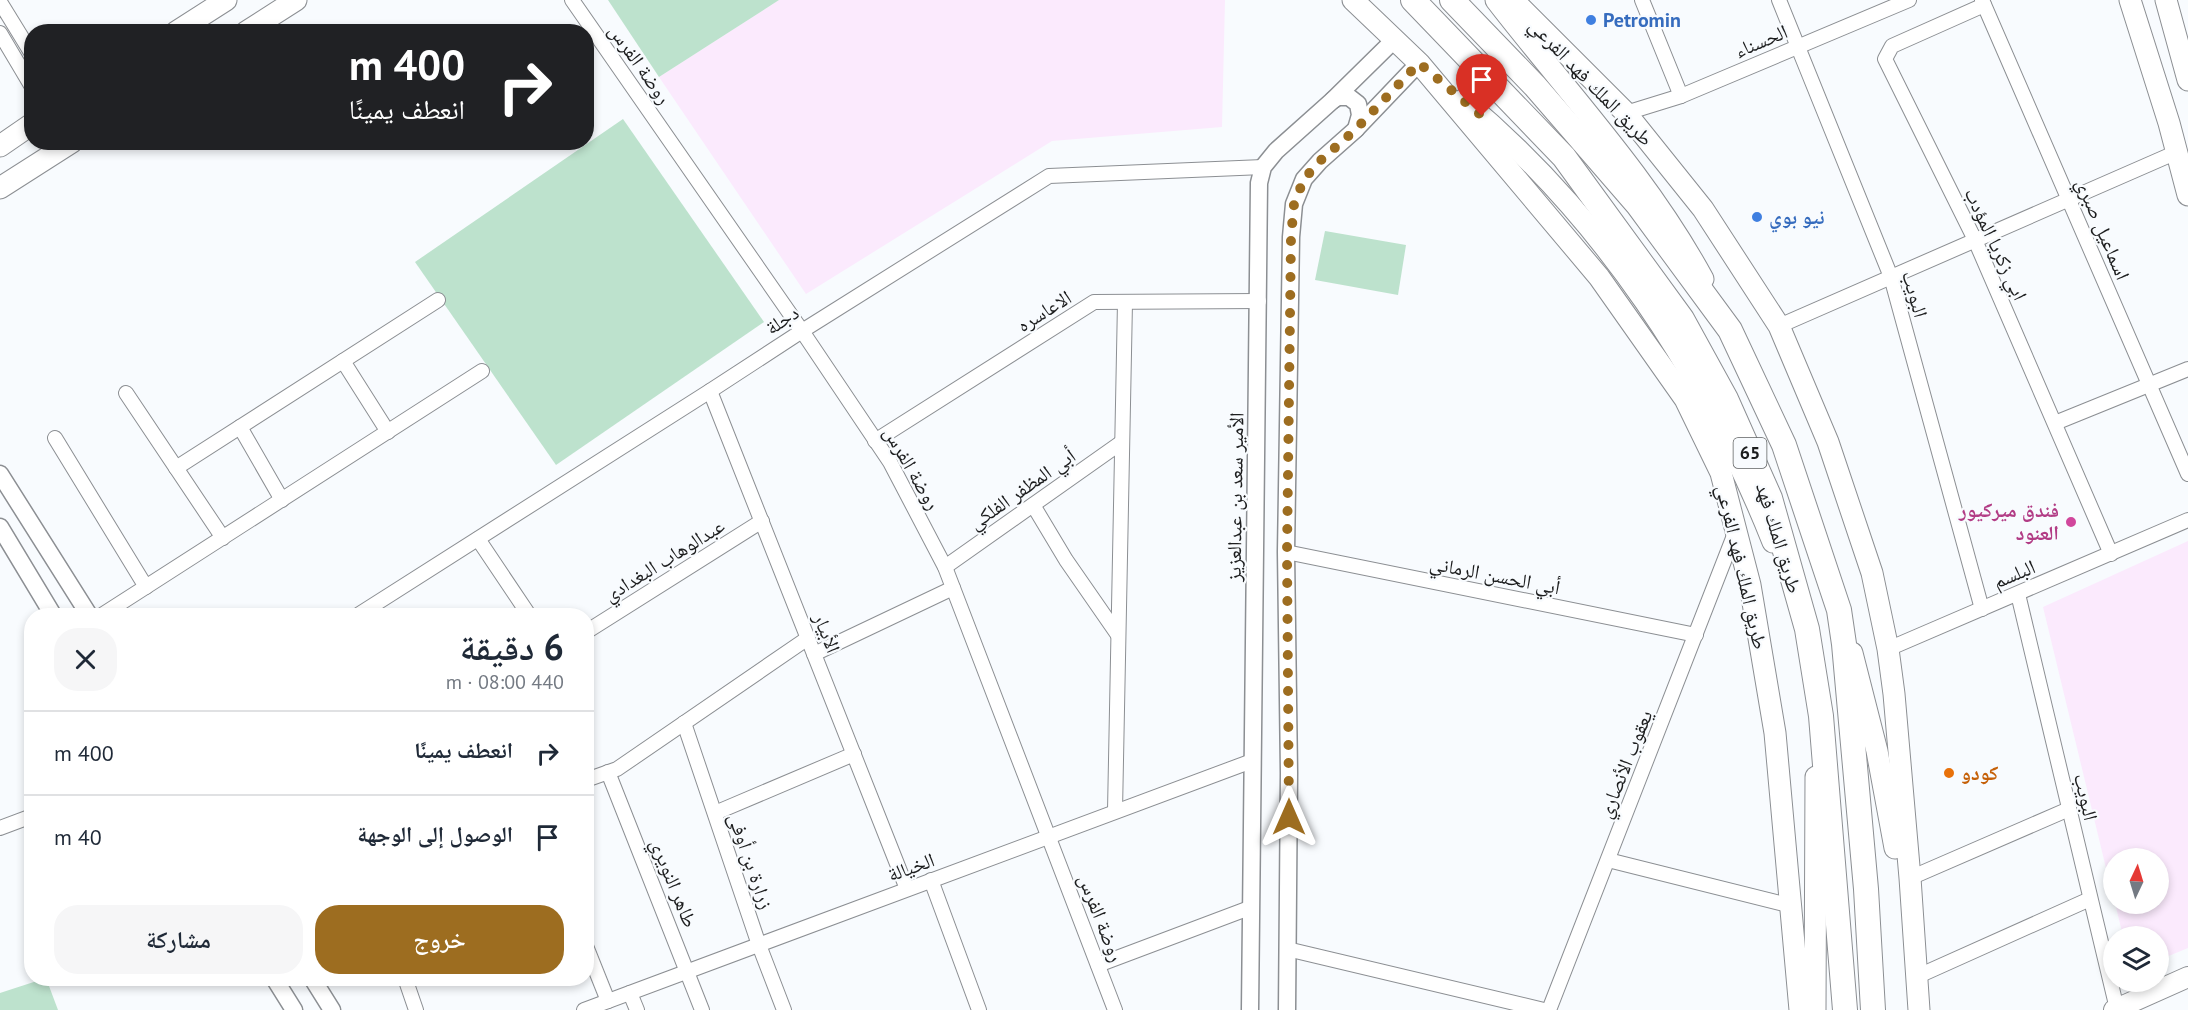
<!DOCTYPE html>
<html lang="ar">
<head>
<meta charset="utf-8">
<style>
  body { margin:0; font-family:"PT Sans","Noto Naskh Arabic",sans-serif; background:#f6f6f7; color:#1f2937; direction:rtl; height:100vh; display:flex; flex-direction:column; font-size:22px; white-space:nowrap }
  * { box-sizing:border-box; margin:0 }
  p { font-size:20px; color:#747a83 }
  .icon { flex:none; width:33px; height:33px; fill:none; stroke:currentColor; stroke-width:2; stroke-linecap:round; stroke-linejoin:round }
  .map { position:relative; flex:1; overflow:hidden; direction:ltr }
  .panel { position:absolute; left:24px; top:608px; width:570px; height:378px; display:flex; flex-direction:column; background:#fff; border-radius:24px; box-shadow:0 3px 9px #0003; direction:rtl }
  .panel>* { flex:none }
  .hud { position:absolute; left:24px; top:24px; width:570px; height:126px; border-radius:24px; box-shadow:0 3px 9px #0003; direction:rtl; background:#202124; color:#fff; overflow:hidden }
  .needle { width:39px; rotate:4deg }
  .fabs { position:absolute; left:2103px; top:848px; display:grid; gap:12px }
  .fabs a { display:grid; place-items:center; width:66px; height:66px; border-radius:50%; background:#fff; box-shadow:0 3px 9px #0003; font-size:30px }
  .pin { position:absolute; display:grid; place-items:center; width:51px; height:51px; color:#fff; margin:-62px -26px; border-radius:50% 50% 50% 0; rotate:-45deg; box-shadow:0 0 6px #0007 }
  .pin .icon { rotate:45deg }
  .me { position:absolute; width:66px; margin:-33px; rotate:0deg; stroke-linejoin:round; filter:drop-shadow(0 0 4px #0008) }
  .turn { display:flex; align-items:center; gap:21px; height:126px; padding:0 30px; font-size:27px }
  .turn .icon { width:78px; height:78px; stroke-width:2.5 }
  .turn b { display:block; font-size:42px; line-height:51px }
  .round { display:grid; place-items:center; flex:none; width:63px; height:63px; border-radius:24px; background:#f6f6f7 }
  .summary { display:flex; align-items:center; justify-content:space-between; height:102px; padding:0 30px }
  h1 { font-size:36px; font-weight:600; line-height:45px }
  .action { display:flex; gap:12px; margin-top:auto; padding:12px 30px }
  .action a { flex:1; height:69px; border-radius:24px; background:#9d6d20; color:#fff; font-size:24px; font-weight:600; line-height:69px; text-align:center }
  .action a+a { background:#f6f6f7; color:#1f2937 }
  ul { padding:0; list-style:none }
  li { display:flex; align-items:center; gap:18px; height:84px; padding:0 30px; border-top:2px solid #e0e1e3 }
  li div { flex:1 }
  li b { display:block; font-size:22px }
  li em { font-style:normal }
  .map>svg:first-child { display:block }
  .commercial { fill:#fbeafd }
  .green { fill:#bde2cd }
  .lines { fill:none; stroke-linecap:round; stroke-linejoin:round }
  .minor-casing { stroke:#8c8f93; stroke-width:16 }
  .tertiary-casing { stroke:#8c8f93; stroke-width:19 }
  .secondary-casing { stroke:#8c8f93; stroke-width:22 }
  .primary-casing { stroke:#8c8f93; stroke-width:23 }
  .motorway-casing { stroke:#8c8f93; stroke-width:26 }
  .minor { stroke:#fff; stroke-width:14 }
  .tertiary { stroke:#fff; stroke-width:16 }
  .secondary { stroke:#fff; stroke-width:20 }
  .primary { stroke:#fff; stroke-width:21 }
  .motorway { stroke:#fff; stroke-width:24 }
  .route { stroke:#9d6d20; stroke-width:10; stroke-dasharray:0 18 }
  .shop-dot { fill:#3f7fe0; stroke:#f8fbfe; stroke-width:2 }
  .hotel-dot { fill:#d1479c; stroke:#f8fbfe; stroke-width:2 }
  .food-dot { fill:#e8710a; stroke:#f8fbfe; stroke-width:2 }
  .labels { text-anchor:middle; stroke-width:4.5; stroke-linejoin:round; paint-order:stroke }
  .shield { fill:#f8fbfe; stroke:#5e6061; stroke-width:1.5 }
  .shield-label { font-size:18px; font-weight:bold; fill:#1c1d1e }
  .shop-label { font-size:20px; font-weight:bold; fill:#366cbe; stroke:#f8fbfe; text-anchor:start }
  .street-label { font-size:20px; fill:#1c1d1e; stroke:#f8fbfe }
  .hotel-label { font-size:20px; font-weight:bold; fill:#b23c85; stroke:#f8fbfe; text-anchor:end }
  .food-label { font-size:20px; font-weight:bold; fill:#c56008; stroke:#f8fbfe; text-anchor:start }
</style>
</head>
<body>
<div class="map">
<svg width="2188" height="1010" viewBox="0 0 2188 1010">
  <rect width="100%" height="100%" fill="#f8fbfe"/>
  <!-- commercial -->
  <g class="commercial">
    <polygon points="779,0 1225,0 1222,127 1052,141 806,294 659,77"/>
    <polygon points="2188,541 2188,948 2159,960 2158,936 2123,936 2115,903 2158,903 2158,858 2114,858 2113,897 2043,607"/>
  </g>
  <!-- green -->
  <g class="green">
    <polygon points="608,0 779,0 659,77"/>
    <polygon points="623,119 764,322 556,465 415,262"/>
    <polygon points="1325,231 1406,245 1398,295 1315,280"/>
    <polygon points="46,978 58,1010 0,1010 0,993"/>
  </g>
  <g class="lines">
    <!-- minor casing -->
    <g class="minor-casing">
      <g id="minor">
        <polyline points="572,0 802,331 890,462 945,567 1115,1010"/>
        <polyline points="1642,0 1681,96"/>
        <polyline points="1779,0 1891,277 1982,609"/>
        <polyline points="1982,0 2188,474"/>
        <polyline points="0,2 32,54"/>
        <polyline points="1984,5 1892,46 1885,59 1975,240 2111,554"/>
        <polyline points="0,33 32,87"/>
        <polyline points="1626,113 1681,96 1909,0"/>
        <polyline points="1779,326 2177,152"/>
        <polyline points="343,361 388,432"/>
        <polyline points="710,391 907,889"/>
        <polyline points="126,393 223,538"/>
        <polyline points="2055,423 2188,369"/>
        <polyline points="240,427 282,500"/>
        <polyline points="55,438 146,587"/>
        <polyline points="875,441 1094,302 1259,301"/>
        <polyline points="176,468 438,300"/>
        <polyline points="1033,505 1066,560 1118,635"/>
        <polyline points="478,539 529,615"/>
        <polyline points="1286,552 1696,635"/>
        <polyline points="945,567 1122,442"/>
        <polyline points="2018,594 2117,1009"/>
        <polyline points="102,615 482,371"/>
        <polyline points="358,615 710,391 802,331 1049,176 1263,167"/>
        <polyline points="586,632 762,521"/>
        <polyline points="1888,649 2188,520"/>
        <polyline points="814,654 953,588"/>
        <polyline points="684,723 759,945 784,1010"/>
        <polyline points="608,772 702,1010"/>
        <polyline points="586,780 617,769 808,638"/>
        <polyline points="1115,811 1125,302"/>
        <polyline points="715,813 854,754"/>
        <polyline points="0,828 32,816"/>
        <polyline points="1608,860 1792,906"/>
        <polyline points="1910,878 2069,809"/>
        <polyline points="931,880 979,1010"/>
        <polyline points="586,946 608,1001"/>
        <polyline points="1287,949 1544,1010"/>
        <polyline points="1098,965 1252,907"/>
        <polyline points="1916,977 2090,899"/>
        <polyline points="405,978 416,1010"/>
        <polyline points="630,993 637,1010"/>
        <polyline points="584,1010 1252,761"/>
        <polyline points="1549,1010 1735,533"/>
      </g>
    </g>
    <!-- tertiary casing -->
    <g class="tertiary-casing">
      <g id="tertiary">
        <polyline points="1333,100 1338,97 1349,97 1358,104 1360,115 1356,129"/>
        <polyline points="0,474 89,615"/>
        <polyline points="0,527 53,615"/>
        <polyline points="274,978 294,1010"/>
        <polyline points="312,978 332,1010"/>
        <polyline points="1250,1010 1259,183 1263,167 1276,151 1333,100 1394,40"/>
        <polyline points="1287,1010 1289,773 1286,552 1291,237 1294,204 1304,179 1320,161 1355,130 1419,63"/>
      </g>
    </g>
    <!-- secondary casing -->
    <g class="secondary-casing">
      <polyline id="secondary" points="2114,1010 2188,977"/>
    </g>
    <!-- primary casing -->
    <g class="primary-casing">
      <g id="primary">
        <polyline points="1353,0 1419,63 1599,277 1685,399 1721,473 1750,585 1775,733 1800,1010"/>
        <path d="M1496 0C1567 92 1647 176 1703 279"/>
        <polyline points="1513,0 1626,113 1703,209 1779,326 1828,442 1872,573 1888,649 1894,694 1910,878 1919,1010"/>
        <polyline points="2130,0 2169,123 2188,195"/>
        <polyline points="2166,0 2188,80"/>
        <polyline points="176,32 226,0"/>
        <polyline points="246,32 296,0"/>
        <path d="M1463 100C1603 217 1706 374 1773 542"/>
        <polyline points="0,146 32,124"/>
        <polyline points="0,188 72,142"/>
        <polyline points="1852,653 1877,751 1895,848"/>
        <polyline points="1815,1010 1816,777"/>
      </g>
    </g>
    <!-- motorway casing -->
    <g class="motorway-casing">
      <g id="motorway">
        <polyline points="1413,0 1564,157 1682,319 1726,399 1770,498 1807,629 1821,716 1845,1010"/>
        <polyline points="1452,0 1535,86 1638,205 1730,330 1784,445 1839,610 1844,644 1866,889 1873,1010"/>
      </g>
    </g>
    <!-- minor -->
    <use href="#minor" class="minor"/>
    <!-- tertiary -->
    <use href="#tertiary" class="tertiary"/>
    <!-- secondary -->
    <use href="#secondary" class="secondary"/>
    <!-- primary -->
    <use href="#primary" class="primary"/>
    <!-- motorway -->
    <use href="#motorway" class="motorway"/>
  </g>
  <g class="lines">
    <!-- route -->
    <polyline class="route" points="1289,817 1287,552 1291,237 1294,204 1304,179 1320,161 1355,130 1419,63 1482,116"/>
  </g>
  <!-- markers -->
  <g class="shop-dot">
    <circle cx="1591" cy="20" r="6"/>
    <circle cx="1757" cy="217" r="6"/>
  </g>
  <circle class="hotel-dot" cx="2071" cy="522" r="6"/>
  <circle class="food-dot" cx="1949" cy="773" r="6"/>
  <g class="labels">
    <!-- shield labels -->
    <rect class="shield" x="1733.5" y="438" width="33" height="30" rx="4.5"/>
    <g class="shield-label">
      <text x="1750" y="459">65</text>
    </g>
    <!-- shop labels -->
    <g class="shop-label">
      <text x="1603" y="27">Petromin</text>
      <text x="1769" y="224">نيو بوي</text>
    </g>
    <!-- street labels -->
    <g class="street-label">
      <text transform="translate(1761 41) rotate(-23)" y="7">الحسناء</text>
      <text transform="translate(640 64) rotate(55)" y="7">روضة الفرس</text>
      <text transform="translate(1591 82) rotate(46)" y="7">طريق الملك فهد الفرعي</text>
      <text transform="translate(2103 229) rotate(67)" y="7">اسماعيل صبري</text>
      <text transform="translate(1996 244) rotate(65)" y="7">ابي زكريا المؤدب</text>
      <text transform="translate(1915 294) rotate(74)" y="7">البويب</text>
      <text transform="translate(1044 311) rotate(-32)" y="7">الاعاسره</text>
      <text transform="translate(782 320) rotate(-33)" y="7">دجلة</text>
      <text transform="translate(912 468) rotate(60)" y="7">روضة الفرس</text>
      <text transform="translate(1022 489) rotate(-35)" y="7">أبي المظفر الفلكي</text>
      <text transform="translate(1235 497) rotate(-89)" y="7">الأمير سعد بن عبدالعزيز</text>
      <text transform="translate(1779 538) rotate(73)" y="7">طريق الملك فهد</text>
      <text transform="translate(664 560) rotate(-32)" y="7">عبدالوهاب البغدادي</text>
      <text transform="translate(1742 567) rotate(77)" y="7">طريق الملك فهد الفرعي</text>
      <text transform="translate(2014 574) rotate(-23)" y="7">البلسم</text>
      <text transform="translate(1495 575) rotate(11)" y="7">أبي الحسن الرماني</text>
      <text transform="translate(827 633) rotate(68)" y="7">الأبيار</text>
      <text transform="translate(1625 764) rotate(-68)" y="7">يعقوب الأنصاري</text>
      <text transform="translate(2086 797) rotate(77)" y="7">البويب</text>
      <text transform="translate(751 861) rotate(71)" y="7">زرارة بن أوفى</text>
      <text transform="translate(911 867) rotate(-20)" y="7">الخيالة</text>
      <text transform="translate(674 883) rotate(68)" y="7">طاهر النويري</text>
      <text transform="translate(1101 918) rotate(69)" y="7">روضة الفرس</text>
    </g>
    <!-- hotel labels -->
    <g class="hotel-label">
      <text x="2059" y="517">فندق ميركيور<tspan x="2059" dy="23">العنود</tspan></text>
    </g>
    <!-- food labels -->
    <g class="food-label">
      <text x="1961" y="780">كودو</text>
    </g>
  </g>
</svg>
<div class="fabs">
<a><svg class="needle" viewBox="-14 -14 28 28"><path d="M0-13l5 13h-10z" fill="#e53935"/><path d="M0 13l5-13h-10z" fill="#747a83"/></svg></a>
<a><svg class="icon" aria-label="layers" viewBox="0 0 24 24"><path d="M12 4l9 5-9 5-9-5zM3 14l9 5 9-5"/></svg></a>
</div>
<div class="pin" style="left:1482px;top:116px;background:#d93025"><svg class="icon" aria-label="arrive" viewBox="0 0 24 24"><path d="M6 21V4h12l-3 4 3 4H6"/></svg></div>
<svg class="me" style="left:1289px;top:817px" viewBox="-20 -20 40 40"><path d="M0-17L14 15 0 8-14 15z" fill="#9d6d20" stroke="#fff" stroke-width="4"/></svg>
<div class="hud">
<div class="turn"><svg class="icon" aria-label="right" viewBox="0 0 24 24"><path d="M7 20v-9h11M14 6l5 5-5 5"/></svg><div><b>400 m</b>انعطف يمينًا</div></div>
</div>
<section class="panel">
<div class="summary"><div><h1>6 دقيقة</h1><p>440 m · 08:00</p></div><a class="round"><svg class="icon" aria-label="close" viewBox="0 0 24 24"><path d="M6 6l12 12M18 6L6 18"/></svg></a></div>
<ul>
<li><svg class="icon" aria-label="right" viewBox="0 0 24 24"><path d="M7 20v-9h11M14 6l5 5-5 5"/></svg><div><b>انعطف يمينًا</b></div><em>400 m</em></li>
<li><svg class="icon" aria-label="arrive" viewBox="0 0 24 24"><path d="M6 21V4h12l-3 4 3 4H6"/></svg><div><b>الوصول إلى الوجهة</b></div><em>40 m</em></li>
</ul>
<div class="action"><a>خروج</a><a>مشاركة</a></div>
</section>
</div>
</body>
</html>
